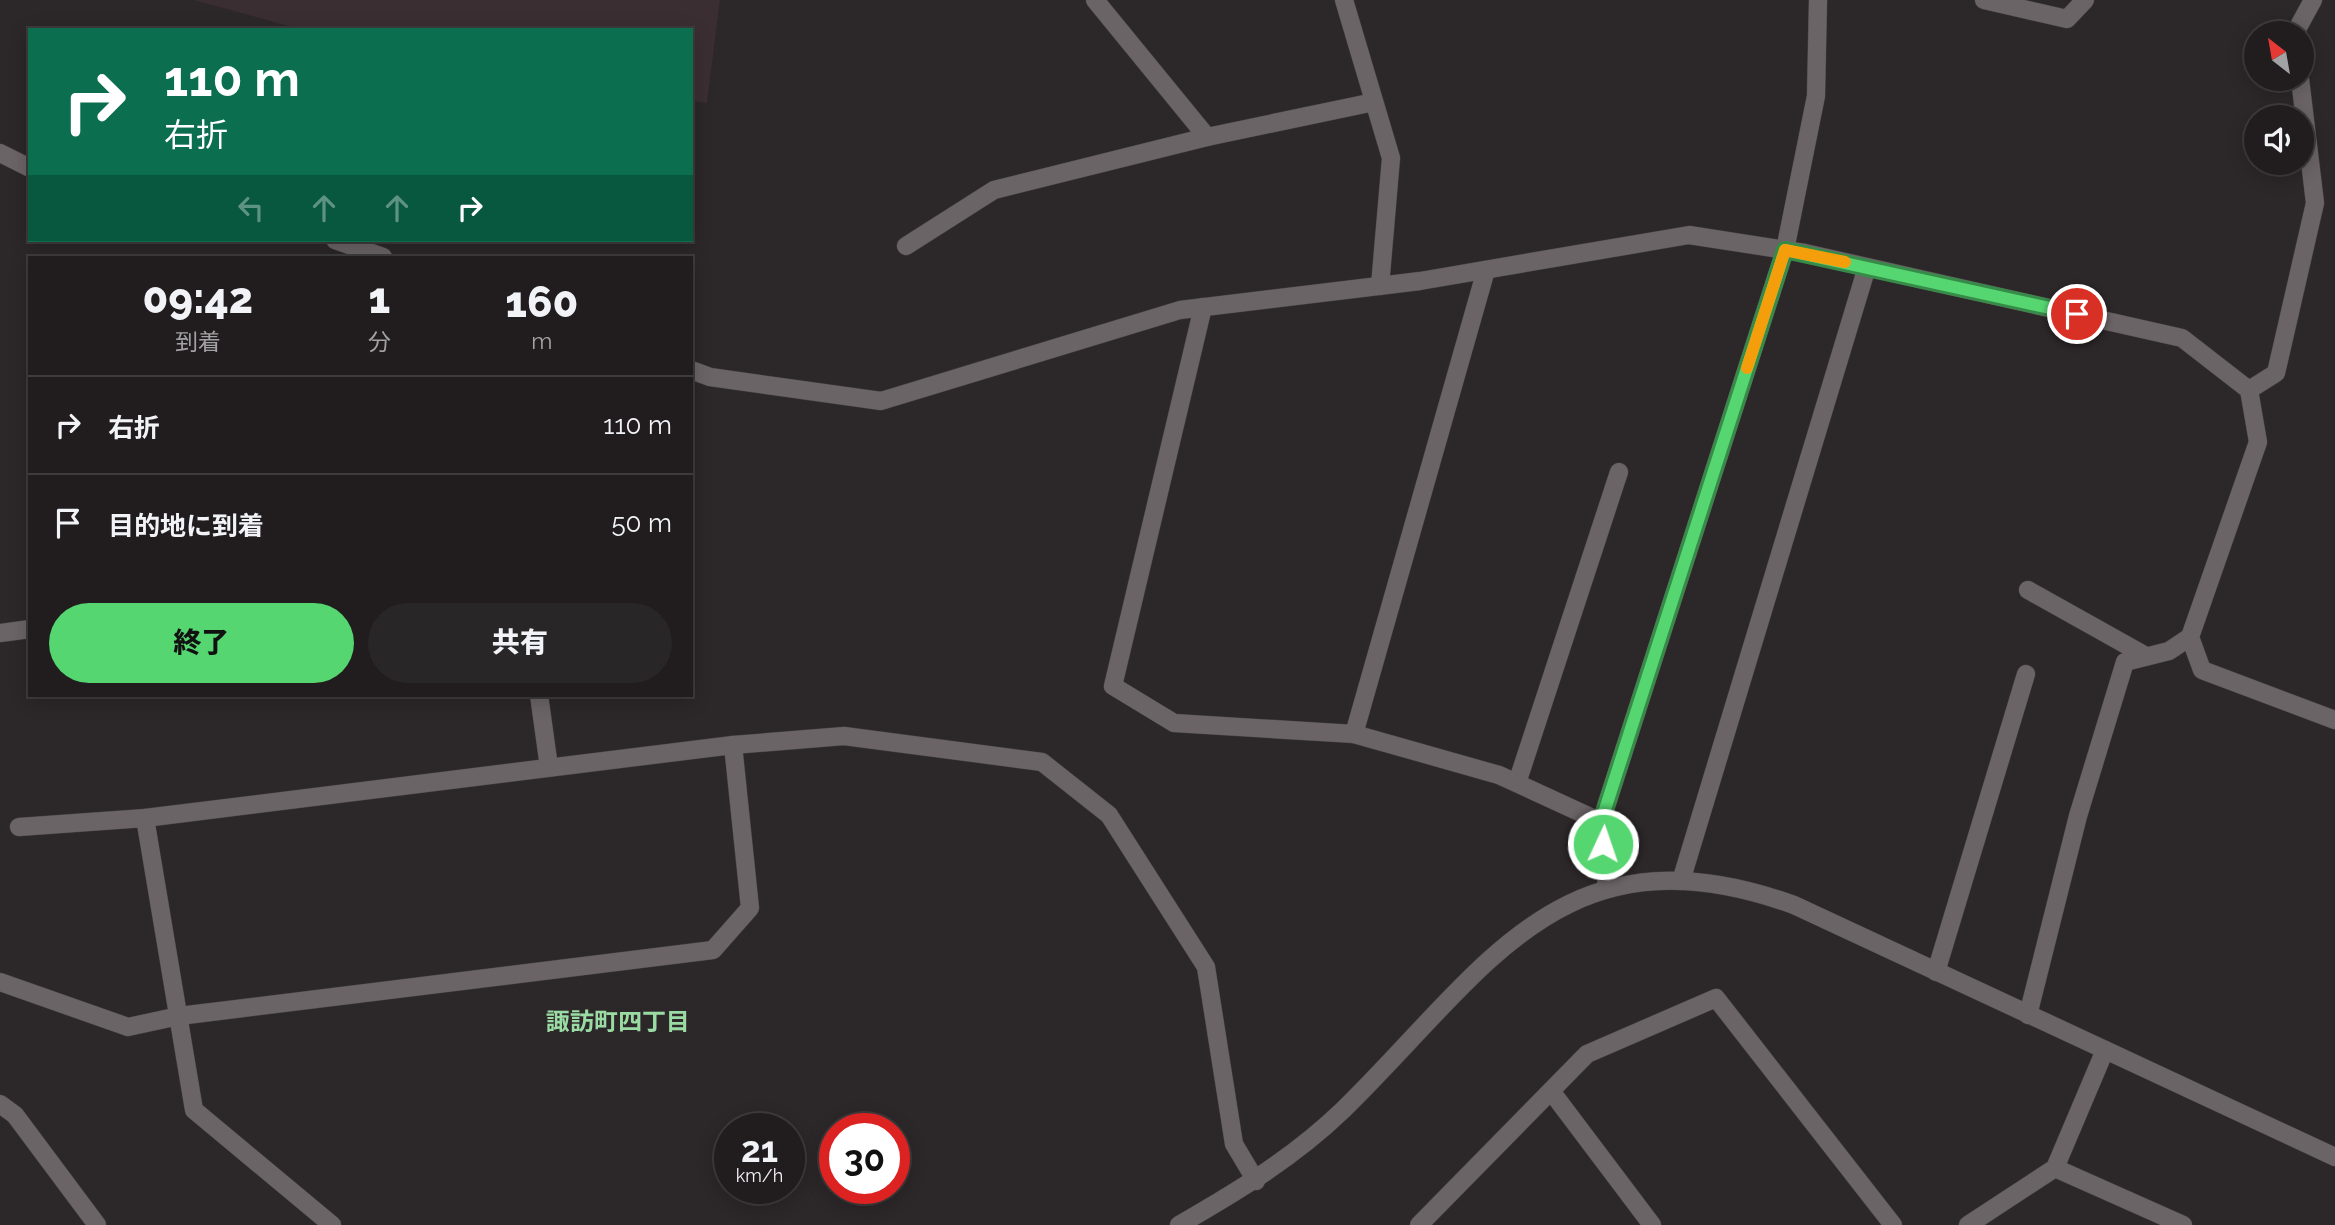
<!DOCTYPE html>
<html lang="ja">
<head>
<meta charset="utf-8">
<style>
  body { margin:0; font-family:Raleway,"Noto Sans JP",sans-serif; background:#292628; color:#f1f3f6; height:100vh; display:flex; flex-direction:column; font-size:26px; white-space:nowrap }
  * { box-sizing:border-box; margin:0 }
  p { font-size:23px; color:#a2a2a4 }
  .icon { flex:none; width:38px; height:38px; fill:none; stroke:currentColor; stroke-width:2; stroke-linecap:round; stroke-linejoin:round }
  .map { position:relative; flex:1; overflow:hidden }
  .drawer { position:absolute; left:28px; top:256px; width:665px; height:441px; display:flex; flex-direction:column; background:#211d1f; border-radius:0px; box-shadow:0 4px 18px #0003,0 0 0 2px #3e3b3d }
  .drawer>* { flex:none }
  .top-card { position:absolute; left:28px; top:28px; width:665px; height:214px; border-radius:0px; box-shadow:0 4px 18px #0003,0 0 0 2px #3e3b3d; background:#0b6e4f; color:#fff; overflow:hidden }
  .needle { width:46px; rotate:329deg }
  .fabs { position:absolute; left:2244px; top:21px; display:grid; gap:14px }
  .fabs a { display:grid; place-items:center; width:70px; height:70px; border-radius:50%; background:#211d1f; box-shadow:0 4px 18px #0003,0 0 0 2px #3e3b3d; font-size:35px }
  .speed { position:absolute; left:714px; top:1113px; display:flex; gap:14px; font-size:35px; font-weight:700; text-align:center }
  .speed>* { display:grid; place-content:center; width:91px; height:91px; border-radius:50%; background:#211d1f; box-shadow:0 4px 18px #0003,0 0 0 2px #3e3b3d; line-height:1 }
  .speed small { font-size:18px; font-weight:400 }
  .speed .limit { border:10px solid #d22; background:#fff; color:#111 }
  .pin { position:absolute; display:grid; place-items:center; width:60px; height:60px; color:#fff; margin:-30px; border:4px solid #fff; border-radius:50%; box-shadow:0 2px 7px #0007 }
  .me { position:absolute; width:77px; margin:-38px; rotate:3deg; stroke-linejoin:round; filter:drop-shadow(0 0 5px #0008) }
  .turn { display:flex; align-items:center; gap:24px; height:147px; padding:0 21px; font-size:32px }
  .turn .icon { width:91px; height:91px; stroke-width:2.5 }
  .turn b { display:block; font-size:49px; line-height:60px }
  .lanes { display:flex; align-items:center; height:66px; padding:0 21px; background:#0003; justify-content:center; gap:35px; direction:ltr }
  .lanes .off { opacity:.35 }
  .eta { display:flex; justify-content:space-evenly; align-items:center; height:119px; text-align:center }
  .eta b { font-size:42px; font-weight:800; line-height:49px }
  .cta { display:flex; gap:14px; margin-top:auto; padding:14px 21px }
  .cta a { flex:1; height:80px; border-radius:42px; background:#55d671; color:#111; font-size:28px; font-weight:800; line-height:80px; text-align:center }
  .cta a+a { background:#292628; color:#f1f3f6 }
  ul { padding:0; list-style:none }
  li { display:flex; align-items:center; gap:21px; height:98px; padding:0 21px; border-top:2px solid #3e3b3d }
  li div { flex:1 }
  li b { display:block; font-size:26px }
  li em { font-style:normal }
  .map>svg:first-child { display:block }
  .built { fill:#3a2e32 }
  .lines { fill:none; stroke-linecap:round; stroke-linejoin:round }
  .minor-casing { stroke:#464243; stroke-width:19 }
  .tertiary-casing { stroke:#464243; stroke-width:19 }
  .minor { stroke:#6b6467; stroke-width:18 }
  .tertiary { stroke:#6b6467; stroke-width:18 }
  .route-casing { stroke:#378b49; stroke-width:18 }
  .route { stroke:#55d671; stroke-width:12 }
  .slow { stroke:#f59e0b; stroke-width:12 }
  .labels { text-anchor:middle; stroke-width:7; stroke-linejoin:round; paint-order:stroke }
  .neighbourhood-label { font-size:24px; font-weight:bold; fill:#9adaa3; stroke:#2c2729 }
</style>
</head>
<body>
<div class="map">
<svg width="2335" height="1225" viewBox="0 0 2335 1225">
  <rect width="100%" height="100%" fill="#2c2729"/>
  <!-- built -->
  <polygon class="built" points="194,0 720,0 707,103 691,101 691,30 303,30"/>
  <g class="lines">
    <!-- minor casing -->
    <g class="minor-casing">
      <g id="minor">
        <polyline points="1095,0 1207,137"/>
        <polyline points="1344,0 1391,158 1380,286"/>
        <polyline points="1984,0 2067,19 2085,0"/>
        <polyline points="2295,33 2313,0"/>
        <polyline points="0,153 30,168"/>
        <polyline points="335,240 383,257"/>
        <polyline points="906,246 994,190 1207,137 1374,102"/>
        <polyline points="1203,307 1113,686 1174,723 1354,734 1486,270"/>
        <polyline points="691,370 710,377 881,401 1180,310 1420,281 1689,235 1805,253 2182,338 2249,390 2258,442 2190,637 2202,670 2335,720"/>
        <polyline points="2249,390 2276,373 2315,203 2300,79"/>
        <polyline points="2028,590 2146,656"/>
        <polyline points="0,633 30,629"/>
        <polyline points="539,695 549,767"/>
        <polyline points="1354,734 1499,775 1601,822"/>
        <polyline points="1517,783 1619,472"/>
        <polyline points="145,818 194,1110 332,1225"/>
        <polyline points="19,827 145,818 733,745 844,736 1042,762 1109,815 1206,967 1234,1144 1256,1181"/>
        <polyline points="1681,881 1867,267"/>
        <polyline points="1607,888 1601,822 1785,250 1816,96 1818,0"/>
        <polyline points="1936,972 2026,674"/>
        <polyline points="0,982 128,1027 179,1016 713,950 750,908 733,745"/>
        <polyline points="2028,1015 2078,816 2125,662 2169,651 2190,637"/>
        <polyline points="1551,1091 1652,1225"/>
        <polyline points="2055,1168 2183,1225"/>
        <polyline points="1419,1225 1587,1054 1716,998 1893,1225"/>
        <polyline points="1968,1225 2055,1168 2105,1050"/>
      </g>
    </g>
    <!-- tertiary casing -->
    <g class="tertiary-casing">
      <g id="tertiary">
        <polyline points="0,1104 15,1115 97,1225"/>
        <path d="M1179 1225C1238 1191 1293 1158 1343 1110 1488 968 1562 822 1794 905L2335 1157"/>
      </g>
    </g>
    <!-- minor -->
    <use href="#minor" class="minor"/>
    <!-- tertiary -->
    <use href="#tertiary" class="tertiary"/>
  </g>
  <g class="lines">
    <!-- route casing -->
    <g class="route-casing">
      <polyline id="route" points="1603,844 1601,822 1785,250 2077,314"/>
    </g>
    <!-- route -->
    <use href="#route" class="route"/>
    <!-- slow -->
    <polyline class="slow" points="1747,368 1785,250 1845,262"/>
  </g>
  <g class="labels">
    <!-- neighbourhood labels -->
    <g class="neighbourhood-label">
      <text x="618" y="1030">諏訪町四丁目</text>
    </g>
  </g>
</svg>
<div class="fabs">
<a><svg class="needle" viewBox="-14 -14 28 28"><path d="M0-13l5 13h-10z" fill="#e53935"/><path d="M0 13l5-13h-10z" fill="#a2a2a4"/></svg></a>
<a><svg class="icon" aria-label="sound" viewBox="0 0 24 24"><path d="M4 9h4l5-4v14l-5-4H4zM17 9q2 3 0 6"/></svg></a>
</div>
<div class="speed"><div>21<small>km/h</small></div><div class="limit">30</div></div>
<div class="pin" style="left:2077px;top:314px;background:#d93025"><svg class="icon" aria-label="arrive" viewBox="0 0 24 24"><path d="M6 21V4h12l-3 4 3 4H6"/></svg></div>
<svg class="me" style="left:1603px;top:844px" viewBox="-20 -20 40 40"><circle r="17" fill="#55d671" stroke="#fff" stroke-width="3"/><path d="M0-11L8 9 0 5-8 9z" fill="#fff"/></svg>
<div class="top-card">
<div class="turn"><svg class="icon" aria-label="right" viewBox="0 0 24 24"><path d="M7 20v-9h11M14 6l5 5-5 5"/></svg><div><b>110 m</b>右折</div></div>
<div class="lanes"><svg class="icon off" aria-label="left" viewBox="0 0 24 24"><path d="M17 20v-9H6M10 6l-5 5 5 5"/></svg><svg class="icon off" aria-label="ahead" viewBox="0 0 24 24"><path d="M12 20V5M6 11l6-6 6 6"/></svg><svg class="icon off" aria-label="ahead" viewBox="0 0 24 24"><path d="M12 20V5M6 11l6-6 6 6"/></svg><svg class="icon" aria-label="right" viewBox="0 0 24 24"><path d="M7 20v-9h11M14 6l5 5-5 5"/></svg></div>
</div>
<section class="drawer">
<div class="eta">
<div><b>09:42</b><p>到着</p></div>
<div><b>1</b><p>分</p></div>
<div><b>160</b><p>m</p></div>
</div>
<ul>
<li><svg class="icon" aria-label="right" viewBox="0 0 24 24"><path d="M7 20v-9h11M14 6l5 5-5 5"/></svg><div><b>右折</b></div><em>110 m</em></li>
<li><svg class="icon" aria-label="arrive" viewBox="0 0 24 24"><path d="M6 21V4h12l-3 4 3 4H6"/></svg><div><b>目的地に到着</b></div><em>50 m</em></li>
</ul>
<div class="cta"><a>終了</a><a>共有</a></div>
</section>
</div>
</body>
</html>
